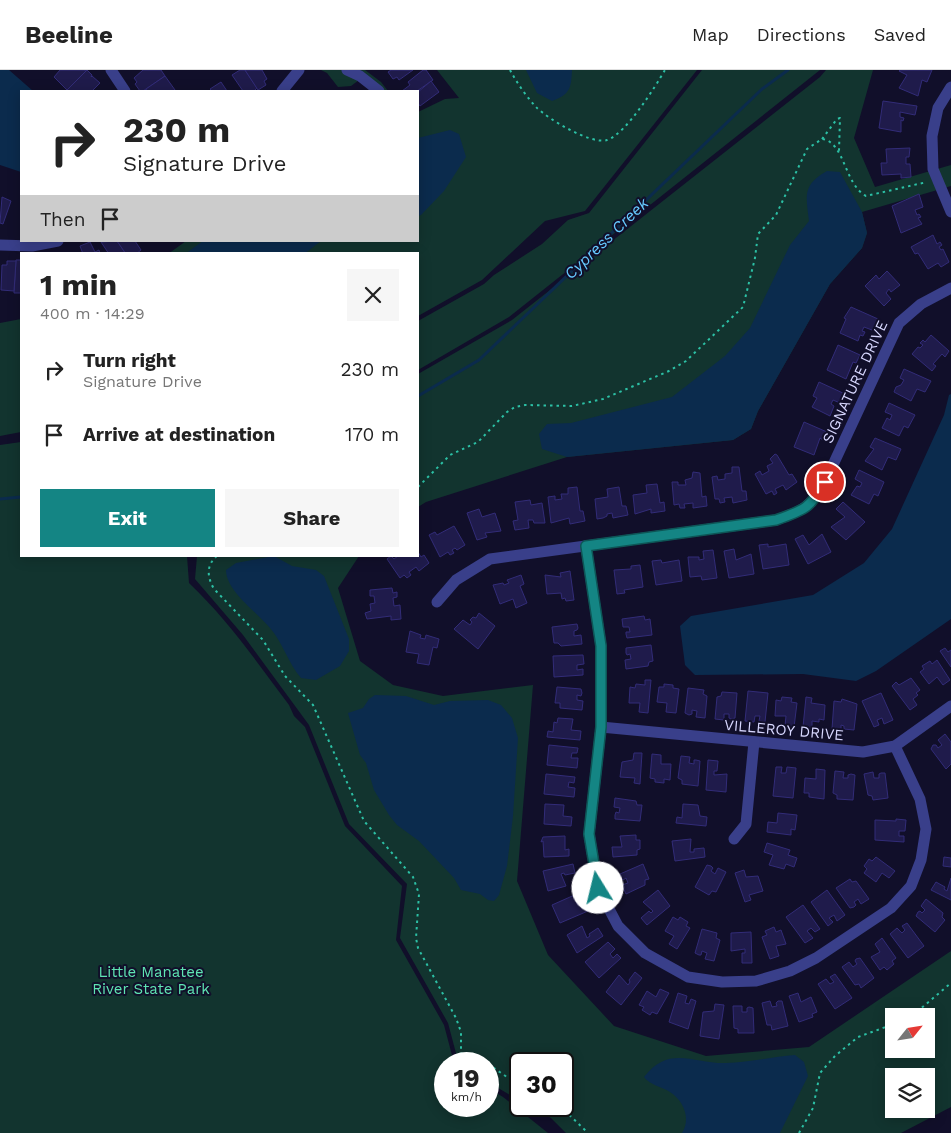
<!DOCTYPE html>
<html lang="en">
<head>
<meta charset="utf-8">
<style>
  body { margin:0; font-family:"Work Sans",sans-serif; background:#f6f6f6; color:#222; height:100vh; display:flex; flex-direction:column; font-size:19px; white-space:nowrap }
  * { box-sizing:border-box; margin:0 }
  p { font-size:16px; color:#767676 }
  .icon { flex:none; width:28px; height:28px; fill:none; stroke:currentColor; stroke-width:2; stroke-linecap:round; stroke-linejoin:round }
  .map { position:relative; flex:1; overflow:hidden }
  .panel { position:absolute; left:20px; top:182px; width:399px; height:305px; display:flex; flex-direction:column; background:#fff; border-radius:0px; box-shadow:0 2px 12px #0003 }
  .panel>* { flex:none }
  .banner { position:absolute; left:20px; top:20px; width:399px; height:152px; border-radius:0px; box-shadow:0 2px 12px #0003; background:#fff; color:#222; overflow:hidden }
  .needle { width:32px; rotate:60deg }
  .buttons { position:absolute; left:885px; top:938px; display:grid; gap:10px }
  .buttons a { display:grid; place-items:center; width:50px; height:50px; border-radius:0px; background:#fff; box-shadow:0 2px 12px #0003; font-size:25px }
  .speed { position:absolute; left:434px; top:982px; display:flex; gap:10px; font-size:25px; font-weight:700; text-align:center }
  .speed>* { display:grid; place-content:center; width:65px; height:65px; border-radius:50%; background:#fff; box-shadow:0 2px 12px #0003; line-height:1 }
  .speed small { font-size:12px; font-weight:400 }
  .speed .limit { border:2px solid #111; border-radius:8px; background:#fff; color:#111 }
  .pin { position:absolute; display:grid; place-items:center; width:42px; height:42px; color:#fff; margin:-21px; border:2px solid #fff; border-radius:50%; box-shadow:0 1px 5px #0007 }
  .me { position:absolute; width:55px; margin:-28px; rotate:351deg; stroke-linejoin:round; filter:drop-shadow(0 0 4px #0008) }
  .turn { display:flex; align-items:center; gap:18px; height:105px; padding:0 20px; font-size:22px }
  .turn .icon { width:65px; height:65px; stroke-width:2.5 }
  .turn b { display:block; font-size:35px; line-height:42px }
  .then { display:flex; align-items:center; height:48px; padding:0 20px; background:#0003; gap:10px; font-size:19px }
  .round { display:grid; place-items:center; flex:none; width:52px; height:52px; border-radius:0px; background:#f6f6f6 }
  .summary { display:flex; align-items:center; justify-content:space-between; height:85px; padding:0 20px }
  h1 { font-size:30px; font-weight:700; line-height:38px }
  .cta { display:flex; gap:10px; margin-top:auto; padding:10px 20px }
  .cta a { flex:1; height:58px; border-radius:0px; background:#148584; color:#fff; font-size:20px; font-weight:700; line-height:58px; text-align:center }
  .cta a+a { background:#f6f6f6; color:#222 }
  ul { padding:0; list-style:none }
  li { display:flex; align-items:center; gap:15px; height:65px; padding:0 20px }
  li div { flex:1 }
  li b { display:block; font-size:19px }
  li em { font-style:normal }
  header { display:flex; align-items:center; gap:30px; box-sizing:border-box; height:70px; padding:0 25px; background:#fff; border-bottom:1px solid #e0e0e0 }
  header strong { font-size:24px }
  nav { display:flex; gap:28px; margin-inline-start:auto; font-size:18px }
  .map>svg:first-child { display:block }
  .green { fill:#12342f; fill-rule:evenodd }
  .water { fill:#0b2b4d }
  .lines { fill:none; stroke-linecap:round; stroke-linejoin:round }
  .stream { stroke:#0b2b4d; stroke-width:3 }
  .building { fill:#1f1b4b; stroke:#322c78 }
  .path { stroke:#2cc0a5; stroke-width:2; stroke-dasharray:2.5 4; stroke-linecap:butt }
  .street { stroke:#393f8a; stroke-width:11 }
  .route-casing { stroke:#0d5656; stroke-width:12 }
  .route { stroke:#148584; stroke-width:9 }
  .labels { text-anchor:middle; stroke-width:4; stroke-linejoin:round; paint-order:stroke }
  .street-label { font-size:15px; fill:#d8d8ff; stroke:#110f2a }
  .park-label { font-size:15px; fill:#5fe4b3; stroke:#110f2a }
  .water-label { font-size:16px; font-style:italic; fill:#66caff; stroke:#110f2a }
</style>
</head>
<body>
<header>
<strong>Beeline</strong>
<nav><a>Map</a><a>Directions</a><a>Saved</a></nav>
</header>
<div class="map">
<svg width="951" height="1063" viewBox="0 0 951 1063">
  <rect width="100%" height="100%" fill="#110f2a"/>
  <!-- green -->
  <g class="green">
    <polygon points="321,0 365,0 381,12 388,21 372,21 359,10 351,16 338,17 327,3"/>
    <polygon points="437,0 697,0 585,141 545,151 482,210 418,246 418,184 168,184 186,171 418,171 418,42 445,29 459,28"/>
    <polygon points="702,0 820,0 509,247 418,300 418,251 484,214 494,205 542,174 568,150 589,143"/>
    <polygon points="826,0 873,0 854,68 875,117 951,95 951,116 862,142 867,163 862,178 830,214 758,341 751,359 733,370 567,387 426,432 418,437 418,304 512,250 820,7"/>
    <polygon points="21,249 21,362 0,366 0,253"/>
    <path d="M21 372V486H187L189 513C227 549 257 592 289 635L294 646 305 657 345 756 402 816 396 870 444 955 453 989 457 994H445V1036H488V1018L503 1027 548 1063H0V375Z"/>
    <path d="M197 486H359L338 518 360 591 393 615 443 626 533 615 517 811 548 885 614 956 706 986 809 977 951 881V1037L901 1063H566L551 1048 530 1036H562V994H520V1031L488 1012V994H463L457 987 448 953 400 868 407 814 349 754 309 655 243 565 195 509ZM894 946H926V979H894ZM894 1006H926V1039H894Z"/>
  </g>
  <!-- water -->
  <g class="water">
    <polygon points="0,0 9,0 33,21 21,21 21,102 0,95"/>
    <path d="M526 0H572C571 19 570 24 552 31L537 23Z"/>
    <polygon points="450,60 459,64 466,87 444,121 421,145 418,146 418,68"/>
    <path d="M827 101 840 102 862 142 867 163 862 178 830 214 758 341 751 359 733 370 567 387 542 379 539 364 547 354 571 353 672 327 725 286 750 258 790 175 809 151C806 126 802 115 827 101Z"/>
    <polygon points="203,171 321,171 304,184 185,184"/>
    <polygon points="951,324 951,549 876,601 856,611 803,604 695,605 685,595 680,556 691,546 813,525 864,493 892,459 944,345 949,325"/>
    <path d="M274 486 292 496 316 500 324 506 349 569V581L340 596 316 610 301 608C288 593 283 573 270 558 257 542 226 521 226 500L236 493Z"/>
    <polygon points="375,625 406,626 434,635 450,631 488,630 501,635 512,648 518,668 513,746 507,796 499,825 494,831 488,830 480,824 461,820 454,808 419,771 397,755 389,745 374,720 366,693 360,685 348,643 363,638 369,629"/>
    <path d="M795 985 804 992 808 1006 780 1063H682C691 1049 684 1031 670 1022 661 1016 651 1016 644 1007 669 974 694 994 726 993 749 992 772 987 795 985Z"/>
  </g>
  <g class="lines">
    <!-- stream -->
    <g class="stream">
      <polyline points="418,326 479,290 762,19 788,0"/>
      <polyline points="0,429 21,427"/>
    </g>
  </g>
  <!-- building -->
  <g class="building">
    <polygon points="60,0 84,0 86,1 67,20 54,7"/>
    <polygon points="87,0 92,5 91,7 92,6 100,13 92,21 68,21 67,20"/>
    <polygon points="143,0 161,0 165,6 143,21 140,21 135,14 137,12 134,8"/>
    <polygon points="240,0 245,0 257,18 254,21 243,21 232,5"/>
    <polygon points="245,0 262,0 267,9 264,11 266,15 258,20"/>
    <polygon points="391,0 413,0 399,10 397,7 393,9 388,2"/>
    <polygon points="423,0 426,0 433,10 417,21 402,21 410,15 408,12"/>
    <polygon points="900,0 932,0 927,12 922,10 918,26 899,18 907,5 899,1"/>
    <polygon points="165,6 175,20 172,21 147,21 146,19"/>
    <polygon points="431,11 439,22 420,36 418,33 418,22"/>
    <polygon points="221,12 227,21 212,21 210,19"/>
    <polygon points="883,31 917,36 915,45 900,42 900,47 904,48 903,51 901,50 901,62 879,58"/>
    <polygon points="910,78 909,87 906,87 906,94 910,94 911,107 901,108 901,104 882,105 881,93 887,93 886,79"/>
    <polygon points="919,124 923,137 915,140 917,145 919,144 921,147 918,148 922,154 901,163 892,136"/>
    <polygon points="2,127 11,131 3,154 0,153"/>
    <polygon points="933,165 937,174 940,172 942,175 939,177 941,180 943,179 949,192 941,197 938,193 928,199 918,183 915,184 911,177"/>
    <polygon points="117,171 126,184 109,184 101,172"/>
    <polygon points="117,171 135,171 141,180 136,184 126,184"/>
    <polygon points="90,172 95,182 99,180 100,184 83,184 80,176"/>
    <polygon points="16,190 21,190 21,223 14,223"/>
    <polygon points="7,191 16,191 14,221 1,220 2,195 7,195"/>
    <polygon points="887,201 900,215 891,222 889,219 886,223 891,229 884,236 865,216 876,205 879,209"/>
    <polygon points="851,237 878,249 872,260 864,257 862,261 865,262 863,266 860,265 858,271 840,263 846,249 844,248"/>
    <polygon points="931,265 949,281 945,287 942,284 933,294 936,296 932,301 912,284 918,277 920,278 923,275 920,273 923,270 925,272"/>
    <polygon points="838,275 860,285 856,293 853,292 846,309 827,300"/>
    <polygon points="904,299 931,311 925,322 917,319 911,331 894,322 896,317 901,315 904,310 900,308"/>
    <polygon points="819,312 845,324 840,333 833,330 831,334 834,336 830,346 812,337 817,328 813,326"/>
    <polygon points="889,333 915,345 908,358 904,356 899,366 882,358 887,348 890,350 892,345 885,342"/>
    <polygon points="804,352 827,362 823,370 820,368 814,385 794,377"/>
    <polygon points="875,368 901,379 896,390 888,387 882,400 865,391 874,379 870,377"/>
    <polygon points="775,384 777,385 789,405 792,404 797,412 786,420 783,415 775,419 777,423 774,425 772,421 766,424 755,404 760,401 762,405 769,401 767,396 773,393 770,389"/>
    <polygon points="732,397 739,397 742,421 746,421 747,430 733,433 732,427 724,428 725,432 720,433 719,429 715,429 712,407 717,406 718,410 725,409 725,404 732,403"/>
    <polygon points="859,400 884,412 878,426 874,424 869,434 851,425 857,416 860,417 862,413 855,409"/>
    <polygon points="693,402 700,403 702,427 706,426 707,436 693,438 693,433 684,434 685,438 680,438 679,434 674,435 672,412 678,412 678,415 686,415 685,410 692,408"/>
    <polygon points="657,414 660,433 664,432 665,441 651,443 651,439 635,444 633,425 647,423 646,415"/>
    <polygon points="577,417 580,441 583,441 585,451 570,454 569,448 551,453 548,427 555,426 555,430 562,429 561,424 568,424 568,418"/>
    <polygon points="619,417 622,436 626,436 628,445 613,448 612,443 607,444 607,446 603,448 597,449 595,429 608,427 607,419"/>
    <polygon points="530,430 531,435 542,433 545,453 534,453 533,450 528,450 529,458 515,460 513,451 518,450 515,432"/>
    <polygon points="843,432 865,452 846,470 831,457 845,447 836,439"/>
    <polygon points="479,439 482,447 495,443 501,461 485,463 487,467 477,470 467,443"/>
    <polygon points="454,456 465,475 457,480 455,478 452,480 454,483 450,485 448,482 440,487 429,465 435,462 437,465"/>
    <polygon points="822,464 831,482 808,494 795,469 803,465 809,475"/>
    <polygon points="768,474 768,477 786,474 789,495 763,499 759,475"/>
    <polygon points="734,479 736,490 751,484 754,504 729,508 724,481"/>
    <polygon points="713,480 717,508 702,510 701,506 690,507 688,487 699,487 699,490 704,489 703,481"/>
    <polygon points="418,482 421,487 424,485 429,493 419,501 416,497 409,502 411,505 407,508 404,505 400,508 387,489 391,486 394,489 398,486 418,486"/>
    <polygon points="661,490 662,493 679,490 682,511 656,515 652,491"/>
    <polygon points="640,495 643,517 624,520 625,523 617,524 614,500 631,499 631,496"/>
    <polygon points="570,501 574,530 566,531 565,528 562,529 561,523 547,524 545,505 561,507 560,503"/>
    <polygon points="521,505 524,514 520,516 527,533 516,538 513,529 500,534 493,515 503,513 504,515 509,513 507,510"/>
    <polygon points="392,518 393,523 397,522 397,527 393,528 394,536 400,535 401,549 391,550 391,546 367,549 365,543 371,541 370,534 375,533 374,526 370,526 370,520"/>
    <polygon points="479,543 495,556 478,579 454,559 463,550 470,555 472,552 470,550 473,547 476,548"/>
    <polygon points="644,546 645,550 650,549 652,565 627,568 626,564 626,562 630,562 629,557 623,557 622,549"/>
    <polygon points="577,554 578,558 577,560 574,561 574,566 581,565 582,574 561,576 558,573 554,573 552,557"/>
    <polygon points="410,561 421,565 420,568 425,569 426,565 439,569 437,578 433,577 429,595 417,593 419,584 406,582"/>
    <polygon points="651,575 653,591 649,592 648,596 626,599 625,590 631,589 630,584 627,585 626,583 626,578"/>
    <polygon points="945,578 948,582 951,580 951,597 940,581"/>
    <polygon points="583,585 584,594 577,595 577,600 583,599 583,605 554,607 553,586"/>
    <polygon points="937,590 950,610 943,615 937,607 929,614 920,602 924,599 922,596 930,591 932,594"/>
    <polygon points="911,608 920,620 916,623 918,625 913,629 917,635 910,640 892,616 896,612 899,615"/>
    <polygon points="645,610 651,610 648,643 639,642 640,633 629,633 630,617 635,618 636,614 645,615"/>
    <polygon points="664,614 673,615 673,618 679,619 676,643 666,642 667,633 657,632 659,617 664,617"/>
    <polygon points="557,617 581,619 582,623 581,626 577,625 577,630 583,631 582,640 560,638 560,633 555,633"/>
    <polygon points="688,618 704,620 703,624 707,626 705,648 696,647 697,641 692,640 692,644 689,645 685,643"/>
    <polygon points="748,621 768,623 765,652 759,651 760,646 755,646 754,652 745,651"/>
    <polygon points="722,622 737,623 735,648 731,649 729,648 729,644 724,644 724,650 715,649 717,627 721,626"/>
    <polygon points="881,623 893,650 884,654 882,648 877,650 879,655 874,657 862,631"/>
    <polygon points="782,627 792,628 791,632 797,633 794,657 785,656 786,646 775,646 776,630 781,631"/>
    <polygon points="806,627 812,628 811,633 825,635 824,650 819,649 819,652 812,651 812,658 803,657"/>
    <polygon points="842,629 857,634 854,660 844,659 844,656 841,655 841,660 832,659 834,631 841,632"/>
    <polygon points="558,648 573,649 571,660 581,661 580,670 547,667 548,661 553,662 554,652 557,653"/>
    <polygon points="945,664 951,672 951,694 946,699 931,679 933,675 936,675 938,678 942,675 938,670"/>
    <polygon points="549,675 578,678 577,683 572,683 571,688 578,688 577,698 547,695"/>
    <polygon points="634,683 642,683 640,714 634,713 635,708 620,707 622,692 633,690"/>
    <polygon points="652,684 661,685 661,694 671,694 670,710 664,709 664,713 655,712 655,709 650,708"/>
    <polygon points="681,686 690,687 689,693 694,694 694,690 696,690 700,691 698,716 682,714 682,710 678,708"/>
    <polygon points="708,690 718,691 717,701 714,701 714,705 727,704 726,722 706,720"/>
    <polygon points="776,697 782,697 781,703 786,703 787,697 796,698 793,728 773,726"/>
    <polygon points="816,699 825,700 824,729 809,727 809,723 804,723 805,708 816,709"/>
    <polygon points="835,701 844,702 843,708 848,708 848,705 851,704 855,705 853,730 837,729 837,725 833,723"/>
    <polygon points="873,702 874,708 879,708 879,704 881,703 885,703 888,728 873,730 872,726 868,725 864,704"/>
    <polygon points="546,704 575,707 574,713 569,712 568,717 575,718 574,727 544,724"/>
    <polygon points="615,728 636,731 637,735 642,735 640,751 615,749 615,745 616,742 619,743 620,738 614,737"/>
    <polygon points="545,734 564,735 563,746 572,747 571,756 544,754"/>
    <polygon points="683,734 698,735 700,746 707,747 706,756 676,753 677,747 682,748"/>
    <polygon points="778,743 797,745 795,760 791,759 791,765 767,762 768,752 777,753"/>
    <polygon points="896,749 906,750 905,761 899,761 899,766 904,766 904,772 875,770 875,750 896,751"/>
    <polygon points="636,765 636,770 640,770 640,779 637,780 637,785 613,787 612,777 622,777 620,766"/>
    <polygon points="565,766 565,780 569,779 569,786 544,787 543,771 541,772 543,767"/>
    <polygon points="691,769 690,782 694,782 694,779 704,778 705,787 675,791 672,771"/>
    <polygon points="767,773 790,780 788,785 797,788 794,797 786,794 784,799 769,795 773,785 764,782"/>
    <polygon points="876,787 895,801 889,808 882,803 876,812 864,803 867,799 864,796 869,789 872,791"/>
    <polygon points="944,787 951,788 951,797 943,796"/>
    <polygon points="573,794 575,803 565,805 564,803 561,804 566,816 548,821 543,801"/>
    <polygon points="643,794 649,809 645,810 645,815 626,824 622,815 628,813 626,808 623,810 621,808 620,804"/>
    <polygon points="707,795 711,796 713,798 711,801 715,804 718,798 726,802 716,822 712,821 709,825 695,817"/>
    <polygon points="744,800 746,807 758,806 763,821 749,825 751,830 745,832 735,803"/>
    <polygon points="951,808 951,830 931,820 936,812 945,817 944,819 947,821"/>
    <polygon points="850,809 852,812 856,811 869,829 861,834 858,829 854,832 856,835 854,837 850,838 836,818"/>
    <polygon points="658,820 670,836 647,855 641,848 649,841 651,843 653,841 643,832"/>
    <polygon points="827,820 845,845 837,851 834,845 829,848 833,852 828,856 811,832"/>
    <polygon points="579,823 581,828 576,831 578,835 584,832 588,841 560,853 552,835"/>
    <polygon points="926,829 943,843 942,847 945,850 935,862 916,846 918,842 920,841 922,843 925,840 921,836"/>
    <polygon points="803,835 820,859 815,862 811,858 807,861 813,868 805,873 786,847"/>
    <polygon points="673,847 678,850 680,847 688,852 686,856 690,858 677,879 669,874 674,866 665,861"/>
    <polygon points="907,853 924,876 908,888 890,864 897,858 902,863 905,860 902,856"/>
    <polygon points="582,856 587,868 590,866 589,864 598,858 603,866 577,883 567,865"/>
    <polygon points="774,857 776,862 781,860 786,874 776,876 779,886 770,889 762,867 767,865 765,861"/>
    <polygon points="702,859 717,863 716,868 720,870 714,891 705,889 707,883 702,881 701,885 699,885 695,883"/>
    <polygon points="751,862 752,893 742,893 742,883 745,883 745,879 731,881 731,863"/>
    <polygon points="882,868 896,888 892,891 894,894 887,900 884,897 880,900 871,887 880,882 875,874"/>
    <polygon points="608,872 615,879 610,884 613,888 617,884 621,888 599,908 585,892"/>
    <polygon points="860,888 874,908 861,918 859,914 855,915 842,897 849,892 853,897 857,894 855,891 856,889"/>
    <polygon points="635,902 642,908 621,935 606,922 619,905 628,915 630,912 629,910"/>
    <polygon points="835,904 852,928 835,939 818,914 826,909 830,914 834,912 830,907"/>
    <polygon points="660,919 669,923 657,944 652,942 650,945 642,940 644,937 639,935 647,921 656,927"/>
    <polygon points="678,923 687,926 685,933 689,934 691,929 696,931 688,959 669,952"/>
    <polygon points="798,923 801,932 811,927 817,942 812,944 813,947 799,952 789,926"/>
    <polygon points="770,931 772,937 777,936 776,933 778,931 782,931 788,956 772,960 771,955 767,955 762,933"/>
    <polygon points="715,934 724,935 719,969 700,966 703,942 714,941"/>
    <polygon points="733,936 742,936 742,942 747,942 747,938 749,937 753,938 754,963 738,963 738,959 734,958"/>
  </g>
  <g class="lines">
    <!-- path -->
    <g class="path">
      <path d="M510 0C517 13 526 26 536 37 548 49 591 75 607 70 626 64 655 17 665 0"/>
      <polyline points="822,69 837,49 840,48 839,81"/>
      <path d="M418 417 450 385 478 372 507 342 515 337 525 335 572 336 603 329 669 301 686 291 743 237 755 188 758 164 776 145 807 79 822 69C845 72 844 114 866 126L927 112"/>
      <path d="M217 486C206 495 207 507 214 519L263 570 285 606 313 635 364 751 413 807 419 824 416 868 418 878 456 948 461 962V983L469 988 487 994"/>
      <polyline points="912,946 951,913"/>
      <polyline points="488,994 520,1016"/>
      <polyline points="560,1036 588,1063"/>
      <polyline points="799,1063 813,1038 820,1003 835,986 858,967 894,954"/>
    </g>
    <!-- street -->
    <g class="street">
      <polyline points="111,0 125,21"/>
      <polyline points="347,0 360,6 379,21"/>
      <polyline points="951,17 938,38 932,66 933,99 951,142"/>
      <polyline points="282,21 299,0"/>
      <polyline points="0,175 32,176 58,171"/>
      <polyline points="586,476 601,576 601,657 589,764 598,818 618,856 645,883 688,907 722,912 756,911 790,901 816,888 891,838 911,816 921,790 926,759 920,729 895,676"/>
      <path d="M437 532 456 510 490 489 776 450C805 440 810 437 825 412L899 253 921 234 951 218"/>
      <polyline points="601,657 863,682 895,676 951,636"/>
      <polyline points="734,769 746,754 754,672"/>
    </g>
  </g>
  <g class="lines">
    <!-- route casing -->
    <g class="route-casing">
      <path id="route" d="M598 818 589 764 601 657V576L586 476 776 450C805 440 810 438 825 412"/>
    </g>
    <!-- route -->
    <use href="#route" class="route"/>
  </g>
  <g class="labels">
    <!-- street labels -->
    <g class="street-label">
      <text transform="translate(855 312) rotate(-65)" y="5">SIGNATURE DRIVE</text>
      <text transform="translate(784 660) rotate(5)" y="5">VILLEROY DRIVE</text>
    </g>
    <!-- park labels -->
    <g class="park-label">
      <text x="151" y="907">Little Manatee<tspan x="151" dy="17">River State Park</tspan></text>
    </g>
    <!-- water labels -->
    <g class="water-label">
      <text transform="translate(606 168) rotate(-44)" y="6">Cypress Creek</text>
    </g>
  </g>
</svg>
<div class="buttons">
<a><svg class="needle" viewBox="-14 -14 28 28"><path d="M0-13l5 13h-10z" fill="#e53935"/><path d="M0 13l5-13h-10z" fill="#767676"/></svg></a>
<a><svg class="icon" aria-label="layers" viewBox="0 0 24 24"><path d="M12 4l9 5-9 5-9-5zM3 14l9 5 9-5"/></svg></a>
</div>
<div class="speed"><div>19<small>km/h</small></div><div class="limit">30</div></div>
<div class="pin" style="left:825px;top:412px;background:#d93025"><svg class="icon" aria-label="arrive" viewBox="0 0 24 24"><path d="M6 21V4h12l-3 4 3 4H6"/></svg></div>
<svg class="me" style="left:598px;top:818px" viewBox="-20 -20 40 40"><circle r="19" fill="#fff"/><path d="M0-13L10 11 0 6-10 11z" fill="#148584"/></svg>
<div class="banner">
<div class="turn"><svg class="icon" aria-label="right" viewBox="0 0 24 24"><path d="M7 20v-9h11M14 6l5 5-5 5"/></svg><div><b>230 m</b>Signature Drive</div></div>
<div class="then">Then<svg class="icon" aria-label="arrive" viewBox="0 0 24 24"><path d="M6 21V4h12l-3 4 3 4H6"/></svg></div>
</div>
<section class="panel">
<div class="summary"><div><h1>1 min</h1><p>400 m · 14:29</p></div><a class="round"><svg class="icon" aria-label="close" viewBox="0 0 24 24"><path d="M6 6l12 12M18 6L6 18"/></svg></a></div>
<ul>
<li><svg class="icon" aria-label="right" viewBox="0 0 24 24"><path d="M7 20v-9h11M14 6l5 5-5 5"/></svg><div><b>Turn right</b><p>Signature Drive</p></div><em>230 m</em></li>
<li><svg class="icon" aria-label="arrive" viewBox="0 0 24 24"><path d="M6 21V4h12l-3 4 3 4H6"/></svg><div><b>Arrive at destination</b></div><em>170 m</em></li>
</ul>
<div class="cta"><a>Exit</a><a>Share</a></div>
</section>
</div>
</body>
</html>
